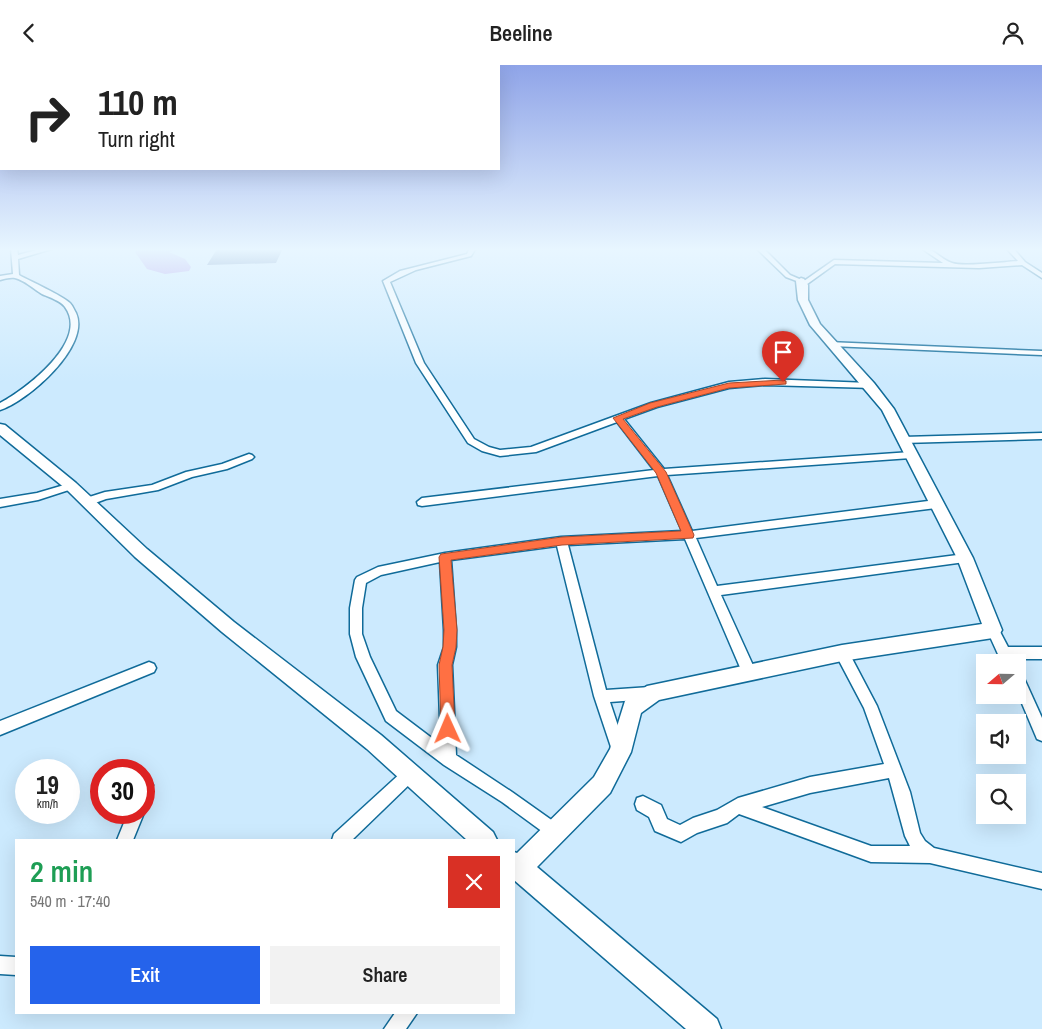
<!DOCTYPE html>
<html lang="en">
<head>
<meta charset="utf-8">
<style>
  body { margin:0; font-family:"Archivo Narrow",sans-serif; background:#f2f2f2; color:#222; height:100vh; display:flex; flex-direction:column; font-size:19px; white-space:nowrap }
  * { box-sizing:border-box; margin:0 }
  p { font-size:16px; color:#767676 }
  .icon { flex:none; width:28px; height:28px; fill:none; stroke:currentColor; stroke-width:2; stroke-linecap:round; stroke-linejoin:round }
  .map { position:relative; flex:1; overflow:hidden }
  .drawer { position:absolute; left:15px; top:774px; width:500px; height:175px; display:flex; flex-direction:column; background:#fff; border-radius:0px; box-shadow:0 5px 20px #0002 }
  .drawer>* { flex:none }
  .guide { position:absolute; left:0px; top:0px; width:500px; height:105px; box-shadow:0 5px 20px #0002; background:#fff; color:#222; overflow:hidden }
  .needle { width:32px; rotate:250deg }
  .controls { position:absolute; left:976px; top:589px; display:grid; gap:10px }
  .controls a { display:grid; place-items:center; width:50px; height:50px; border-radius:0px; background:#fff; box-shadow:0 5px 20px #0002; font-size:25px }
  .speed { position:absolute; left:15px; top:694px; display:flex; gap:10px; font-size:25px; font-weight:700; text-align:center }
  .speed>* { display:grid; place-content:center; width:65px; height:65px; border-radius:50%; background:#fff; box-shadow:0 5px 20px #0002; line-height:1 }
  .speed small { font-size:12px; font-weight:400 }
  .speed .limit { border:8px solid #d22; background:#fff; color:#111 }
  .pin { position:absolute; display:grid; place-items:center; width:42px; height:42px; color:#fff; margin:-51px -21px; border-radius:50% 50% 50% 0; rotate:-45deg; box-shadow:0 0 5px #0007 }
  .pin .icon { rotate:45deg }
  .me { position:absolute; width:55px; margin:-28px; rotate:359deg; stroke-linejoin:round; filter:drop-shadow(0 0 4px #0008) }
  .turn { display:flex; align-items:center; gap:18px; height:105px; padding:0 15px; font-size:22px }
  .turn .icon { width:65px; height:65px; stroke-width:2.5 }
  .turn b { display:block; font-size:35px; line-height:42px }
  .round { display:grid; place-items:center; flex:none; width:52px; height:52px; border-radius:0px; background:#f2f2f2 }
  .summary { display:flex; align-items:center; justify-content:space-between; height:85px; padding:0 15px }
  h1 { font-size:30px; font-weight:600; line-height:38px; color:#1e9e55 }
  .button { display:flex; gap:10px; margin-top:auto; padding:10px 15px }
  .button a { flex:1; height:58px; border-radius:0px; background:#2563eb; color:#fff; font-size:20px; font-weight:600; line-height:58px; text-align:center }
  .button a+a { background:#f2f2f2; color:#222 }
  header { display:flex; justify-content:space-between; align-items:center; height:65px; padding:0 15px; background:#fff; font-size:22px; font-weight:600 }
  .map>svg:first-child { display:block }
  .water { fill:#aa8ce9 }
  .building { fill:#4068a4 }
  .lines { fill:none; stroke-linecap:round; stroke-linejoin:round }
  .street-casing { stroke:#106b99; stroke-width:3 }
  .secondary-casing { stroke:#106b99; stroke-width:3 }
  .street { fill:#fff; fill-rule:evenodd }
  .secondary { fill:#fff; fill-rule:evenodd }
  .route { fill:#ff7043; stroke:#a6492c }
</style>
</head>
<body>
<header><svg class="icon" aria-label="back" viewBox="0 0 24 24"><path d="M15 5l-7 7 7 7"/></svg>Beeline<svg class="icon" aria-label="person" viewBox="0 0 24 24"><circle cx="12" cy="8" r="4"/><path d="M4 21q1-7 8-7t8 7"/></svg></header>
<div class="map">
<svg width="1042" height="964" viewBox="0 0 1042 964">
  <rect width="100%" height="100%" fill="#cceafe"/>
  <!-- water -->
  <polygon class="water" points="137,183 180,183 169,187 185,194 191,202 189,206 165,209 147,204 135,187"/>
  <!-- building -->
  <polygon class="building" points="283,183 276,198 207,200 217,184"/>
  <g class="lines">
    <!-- street casing -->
    <g class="street-casing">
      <g id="street">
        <path d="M11 183H17L18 190 44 183H55L18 194 19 210C32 217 61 230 70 238 73 241 74 245 76 248 91 281 28 336 0 345V338C25 325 90 276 65 242 61 236 49 232 42 229 34 224 24 215 15 213 11 212 4 214 0 215V211L13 209Z"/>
        <path d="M470 183H476L471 191 416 205 390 217 424 298 474 374 489 382 500 385 531 382 651 338 729 317 765 314 870 318 874 321 873 323 765 320 729 323 657 342 624 354 664 404 911 387 916 390 911 393 667 410 692 466 936 435 941 439 936 443 696 473 717 521 965 489 969 490 971 493 969 496 965 497 721 530 756 607 754 611 749 613 744 611 742 607 685 474 568 480 606 625 650 622 655 624 657 628 655 632 650 634 610 637 626 685 624 690 619 692 614 690 612 685 594 631 557 481 451 495 456 565V582L452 600 456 690 512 727 560 761 562 767 560 773 554 775 502 737 444 700 386 656 356 592 350 569V543L355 515 357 512 378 502 445 488 561 472 682 466 658 411 422 441 418 440 417 437 422 433 654 405 617 357 536 387 500 391 482 386 468 378 416 298 383 216 400 206 467 189ZM440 497 444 565V582L438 600 441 680 396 646 370 592 362 569V543L366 518 381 510Z"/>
        <path d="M756 183H763L790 210 804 216 834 195 943 198 921 183C934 183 940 194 952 198 963 202 1004 197 1018 196L1006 183H1013L1025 197 1042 208V213L1022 200 979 203 835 199 803 222 800 220 802 218 786 212Z"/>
        <polygon points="828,277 1042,286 1042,290 831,281 827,279"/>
        <polygon points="1042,368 1042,374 903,378 898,375 903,372"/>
        <polygon points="249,389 252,390 254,392 252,394 227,404 192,412 158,425 106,434 87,441 82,437 83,434 105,427 152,420 186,407 222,399"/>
        <polygon points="71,418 75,419 76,421 75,423 38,435 0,442 0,434 37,428"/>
        <polygon points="993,560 997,561 1008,582 1042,582 1042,594 1013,594 1015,598 1002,598 987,565 989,561"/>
        <path d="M842 582 847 584 877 641 910 727 920 768 925 776 934 783 1042 808V824L930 798 871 797 739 749 727 758 697 768 681 777 655 766 649 752 637 745 635 739 637 733 643 731 661 740 667 754 680 760 693 753 717 745 738 733 810 712 884 699 864 643 835 588 837 584ZM889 713 905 771 910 781H871L762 742 810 728Z"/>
        <polygon points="149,597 154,599 156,603 154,607 0,670 0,656"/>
        <polygon points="1018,609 1023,611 1042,653 1042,676 1037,674 1018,629"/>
        <polygon points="409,703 414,705 417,710 414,715 352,775 332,775 334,769 404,705"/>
        <polygon points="145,712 150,715 153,720 149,728 144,731"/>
        <polygon points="128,748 144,748 133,775 117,775"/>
        <polygon points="0,891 16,892 16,910 0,909"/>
        <polygon points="395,948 417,948 406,964 384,964"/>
      </g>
    </g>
    <!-- secondary casing -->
    <g class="secondary-casing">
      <g id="secondary">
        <polygon points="801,213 804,214 808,220 808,235 820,259 874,318 894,344 973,493 1002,565 999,570 993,573 842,596 659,635 641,648 631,687 610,728 537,802 717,954 721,964 686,964 514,815 514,787 517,788 594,712 610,684 625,636 647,621 842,580 982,559 957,493 882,345 810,260 798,235 796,216"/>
        <polygon points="0,359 5,360 76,418 147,484 234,557 381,670 493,767 497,775 467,775 367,684 222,567 135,492 66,424 0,370"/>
      </g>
    </g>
    <!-- street -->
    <use href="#street" class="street"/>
    <!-- secondary -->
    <use href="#secondary" class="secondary"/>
  </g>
  <!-- sky -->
  <linearGradient id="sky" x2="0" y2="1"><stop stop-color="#8fa4e8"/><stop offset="0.58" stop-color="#e8f6ff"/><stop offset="1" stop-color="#e8f6ff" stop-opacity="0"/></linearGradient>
  <rect width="1042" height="318" fill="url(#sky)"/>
  <!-- route -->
  <polygon class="route" points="783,315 786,316 786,319 729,323 657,342 623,354 666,407 694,470 693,473 562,480 451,495 457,565 456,582 452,600 455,664 453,669 448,671 443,669 441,664 439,600 443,582 444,565 439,492 441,489 562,472 681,466 656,408 613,353 650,338 729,318"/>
</svg>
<div class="controls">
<a><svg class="needle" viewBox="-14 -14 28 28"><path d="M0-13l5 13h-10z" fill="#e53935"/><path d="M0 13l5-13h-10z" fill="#767676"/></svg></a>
<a><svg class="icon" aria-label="sound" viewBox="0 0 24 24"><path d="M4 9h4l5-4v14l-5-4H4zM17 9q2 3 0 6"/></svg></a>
<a><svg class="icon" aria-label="search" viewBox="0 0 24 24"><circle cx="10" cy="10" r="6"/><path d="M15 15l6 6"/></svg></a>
</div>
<div class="speed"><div>19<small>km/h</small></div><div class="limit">30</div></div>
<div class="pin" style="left:783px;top:317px;background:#d93025"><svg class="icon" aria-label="arrive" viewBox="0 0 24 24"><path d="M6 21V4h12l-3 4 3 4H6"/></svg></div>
<svg class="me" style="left:448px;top:664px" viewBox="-20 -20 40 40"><path d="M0-17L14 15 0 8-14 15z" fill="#ff7043" stroke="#fff" stroke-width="4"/></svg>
<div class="guide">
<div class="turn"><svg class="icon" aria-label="right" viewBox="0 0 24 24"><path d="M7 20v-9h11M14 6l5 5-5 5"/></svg><div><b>110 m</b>Turn right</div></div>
</div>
<section class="drawer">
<div class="summary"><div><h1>2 min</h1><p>540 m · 17:40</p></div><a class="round" style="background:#d93025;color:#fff"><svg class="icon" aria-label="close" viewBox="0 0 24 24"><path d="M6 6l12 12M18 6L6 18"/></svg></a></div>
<div class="button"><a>Exit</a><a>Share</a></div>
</section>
</div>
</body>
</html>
